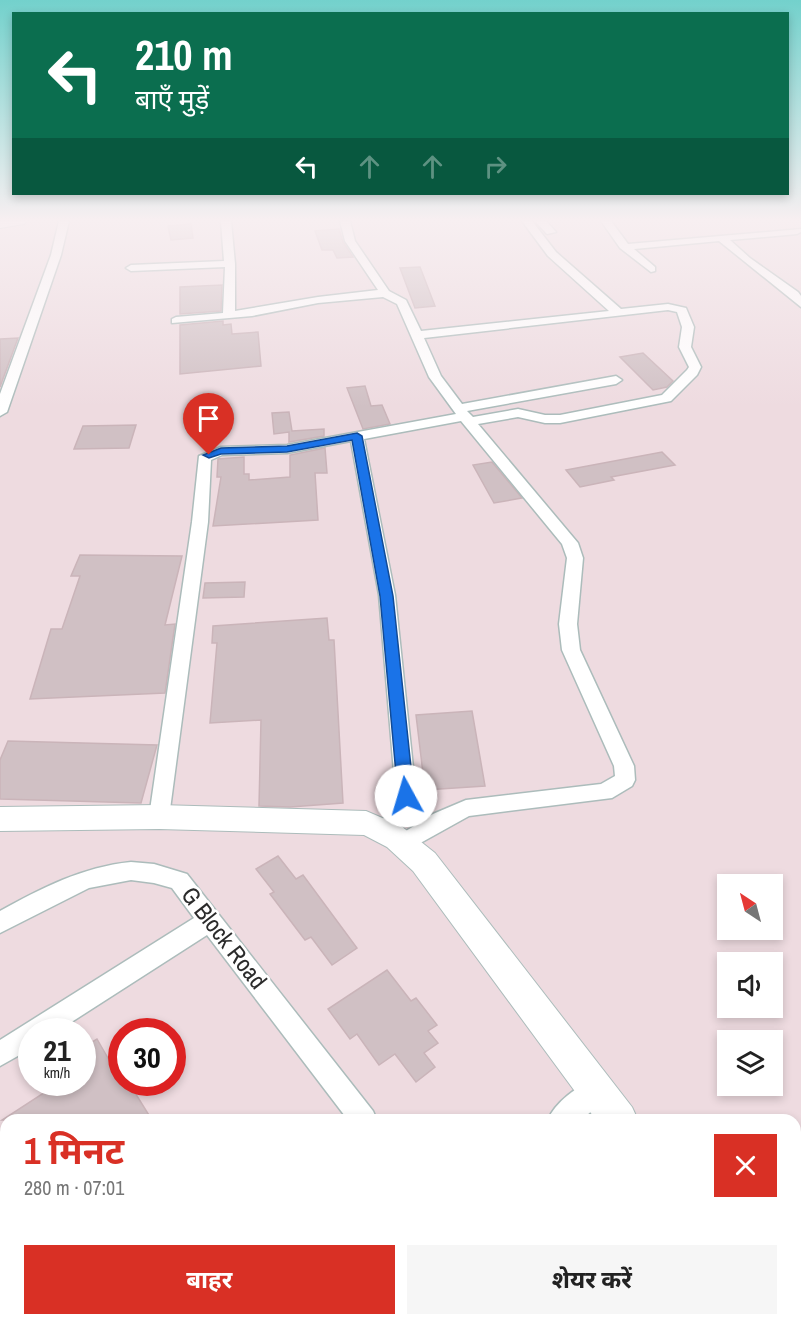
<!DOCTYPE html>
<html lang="hi">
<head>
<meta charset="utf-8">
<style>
  body { margin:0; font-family:"Archivo Narrow","Noto Sans Devanagari",sans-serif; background:#f6f6f6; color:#222; height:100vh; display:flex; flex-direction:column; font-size:22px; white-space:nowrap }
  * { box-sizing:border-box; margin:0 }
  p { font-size:20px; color:#767676 }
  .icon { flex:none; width:33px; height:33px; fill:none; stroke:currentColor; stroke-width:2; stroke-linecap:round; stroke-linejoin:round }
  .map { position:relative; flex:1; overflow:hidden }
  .side { position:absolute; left:0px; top:1114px; width:801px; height:212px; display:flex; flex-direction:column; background:#fff; border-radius:18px 18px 0 0; box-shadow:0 3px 9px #0003 }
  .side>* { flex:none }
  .guide { position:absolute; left:12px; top:12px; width:777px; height:183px; border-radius:0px; box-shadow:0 3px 9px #0003; background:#0b6e4f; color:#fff; overflow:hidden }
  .needle { width:39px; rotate:324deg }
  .buttons { position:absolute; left:717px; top:874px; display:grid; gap:12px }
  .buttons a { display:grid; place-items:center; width:66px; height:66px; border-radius:0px; background:#fff; box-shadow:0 3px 9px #0003; font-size:30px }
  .speed { position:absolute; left:18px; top:1018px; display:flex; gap:12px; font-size:30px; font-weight:700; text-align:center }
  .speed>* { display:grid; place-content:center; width:78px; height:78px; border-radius:50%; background:#fff; box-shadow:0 3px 9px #0003; line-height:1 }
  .speed small { font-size:15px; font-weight:400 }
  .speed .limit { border:9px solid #d22; background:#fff; color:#111 }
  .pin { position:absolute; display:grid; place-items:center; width:51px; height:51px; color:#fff; margin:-62px -26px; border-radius:50% 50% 50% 0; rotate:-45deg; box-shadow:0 0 6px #0007 }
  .pin .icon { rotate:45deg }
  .me { position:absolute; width:66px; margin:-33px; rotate:354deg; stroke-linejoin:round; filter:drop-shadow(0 0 4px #0008) }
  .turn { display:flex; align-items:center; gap:21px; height:126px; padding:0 24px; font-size:27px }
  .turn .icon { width:78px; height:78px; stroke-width:2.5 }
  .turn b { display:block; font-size:42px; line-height:51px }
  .lanes { display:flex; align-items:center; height:57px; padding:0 24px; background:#0003; justify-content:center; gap:30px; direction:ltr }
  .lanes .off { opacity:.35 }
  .round { display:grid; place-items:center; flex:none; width:63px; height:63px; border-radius:0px; background:#f6f6f6 }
  .overview { display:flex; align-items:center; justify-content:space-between; height:102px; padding:0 24px }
  h1 { font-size:36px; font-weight:700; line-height:45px; color:#d93025 }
  .action { display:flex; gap:12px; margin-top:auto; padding:12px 24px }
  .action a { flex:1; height:69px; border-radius:0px; background:#d93025; color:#fff; font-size:24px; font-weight:700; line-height:69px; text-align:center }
  .action a+a { background:#f6f6f6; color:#222 }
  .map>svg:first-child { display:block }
  .building { fill:#d0c0c4; stroke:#cab4b9; stroke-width:1.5 }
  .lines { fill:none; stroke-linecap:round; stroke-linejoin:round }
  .street-casing { stroke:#acbcbb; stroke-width:3 }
  .secondary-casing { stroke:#acbcbb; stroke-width:2 }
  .street { fill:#fff; fill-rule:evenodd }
  .secondary { fill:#fff; fill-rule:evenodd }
  .route { fill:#1a73e8; stroke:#114b97; stroke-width:1.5 }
  .labels { text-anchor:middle; stroke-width:5; stroke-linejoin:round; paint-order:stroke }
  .near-street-label { font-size:24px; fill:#2b2b2b; stroke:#fff }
</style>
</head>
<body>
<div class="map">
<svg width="801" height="1325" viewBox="0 0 801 1325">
  <rect width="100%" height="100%" fill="#eedbe0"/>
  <!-- building -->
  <g class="building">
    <polygon points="191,224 193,238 171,240 168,226"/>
    <polygon points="339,229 343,242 353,257 337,258 333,250 322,250 315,231"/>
    <polygon points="420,267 435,306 415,308 400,268"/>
    <polygon points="222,285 221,311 180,314 180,287"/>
    <polygon points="223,321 223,325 231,324 232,334 258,332 261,366 180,374 180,325"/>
    <polygon points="18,338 0,387 0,339"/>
    <polygon points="643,353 673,381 667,387 653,390 620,357"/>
    <polygon points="365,386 371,406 382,405 390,424 363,429 347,388"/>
    <polygon points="289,412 292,431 324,429 324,436 289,442 289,432 274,434 272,413"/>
    <polygon points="136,425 129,448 74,449 83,426"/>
    <polygon points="325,448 327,473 315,473 318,520 213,526 221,477 217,477 218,459 244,457 244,474 249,474 249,480 290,477 290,455"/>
    <polygon points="662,452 675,465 611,477 614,480 580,487 566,470"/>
    <polygon points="492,462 522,498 494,503 473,465"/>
    <polygon points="80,555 182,556 165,625 175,624 165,693 30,699 51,629 62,629 80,576 71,576"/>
    <polygon points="245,582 244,597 203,598 205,583"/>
    <polygon points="327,618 329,640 334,640 343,803 290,807 259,806 261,720 210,723 217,643 212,643 213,626"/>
    <polygon points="472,711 485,786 425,790 416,715"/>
    <polygon points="8,741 157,745 141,803 0,799 0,760"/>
    <polygon points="278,856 296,879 303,875 357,948 332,965 311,937 305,940 270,894 274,892 256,869"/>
    <polygon points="387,970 411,1001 416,998 437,1025 428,1031 438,1043 424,1053 435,1067 416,1082 395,1054 379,1065 357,1034 350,1039 328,1009"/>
    <polygon points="97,1039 116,1072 122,1069 122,1083 129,1083 152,1120 2,1120 59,1083 82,1083 82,1048"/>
  </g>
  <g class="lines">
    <!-- street casing -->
    <g class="street-casing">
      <g id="street">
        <polygon points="59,221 69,221 61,255 7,412 0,416 0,394 51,255"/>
        <path d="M221 221H231L235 264V311L318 297 378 290 345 241 340 221H350L355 241 389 291 406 300 421 331 609 311 548 256 522 221H532L556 252 621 309 668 304 686 308 694 327 691 347 701 367 697 375 671 401 560 423H545L518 417 478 424 578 543 583 558 577 624 580 650 634 766 635 780 632 786 612 798 469 816 406 851 398 848 395 842 398 836 433 814 466 800 601 784 615 776 614 766 562 650 559 624 567 558 562 544 461 421 364 439 395 595 416 796 395 836 388 839 381 836 377 830 396 796 379 595 351 441 287 453 222 455 211 460 208 522 169 817 166 823 159 825 152 823 149 817 192 522 199 456 221 447 287 445 456 414 429 377 397 304 383 297 318 303 252 316 172 323V319L176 317 223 313 225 267 131 271 126 268 131 265 224 261ZM668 310 677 312 682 327 679 347 689 367 687 370 662 395 560 415H545L518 409 473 417 467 411 616 384 622 380 616 376 462 404 441 376 424 338Z"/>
        <polygon points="535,221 546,221 556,232 547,234"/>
        <polygon points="601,221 611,221 628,244 801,229 801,232 797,234 730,240 750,258 798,292 801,296 801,307 719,241 634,249 655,267 655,271 651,272 620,248"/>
        <path d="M131 862 154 864 187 874 373 1111 377 1120H348L207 935 56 1032H32V1048L0 1066V1040L194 918 172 888 154 883 131 880 89 888 0 933V911C42 888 82 867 131 862Z"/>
        <path d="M596 1078 605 1082 609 1091 605 1100 581 1120H548C554 1103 579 1085 596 1078Z"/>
        <polygon points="0,1221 6,1223 6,1261 0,1259"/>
        <polygon points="29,1320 59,1320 61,1325 31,1325"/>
        <polygon points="506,1320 538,1320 540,1325 508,1325"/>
      </g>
    </g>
    <!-- secondary casing -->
    <g class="secondary-casing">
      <g id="secondary">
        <polygon points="0,221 26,221 24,224 0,228"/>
        <polygon points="159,805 366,811 401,826 435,853 632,1107 638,1120 596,1120 413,871 387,847 364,835 159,829 0,831 0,807"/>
        <polygon points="750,1320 794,1320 796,1325 752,1325"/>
      </g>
    </g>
    <!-- street -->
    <use href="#street" class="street"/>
    <!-- secondary -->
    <use href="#secondary" class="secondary"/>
  </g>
  <!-- sky -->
  <linearGradient id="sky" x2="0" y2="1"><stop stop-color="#73d1cc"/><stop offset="0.54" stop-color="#f7eff1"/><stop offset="1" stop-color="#f7eff1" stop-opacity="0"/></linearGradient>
  <rect width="801" height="407" fill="url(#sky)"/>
  <!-- route -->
  <polygon class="route" points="357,433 362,436 393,596 414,796 412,800 401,800 398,796 380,596 352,440 287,452 221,454 209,458 203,455 221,448 287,446"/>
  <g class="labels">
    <!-- near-street labels -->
    <g class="near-street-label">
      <text transform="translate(224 938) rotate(52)" y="8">G Block Road</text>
    </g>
  </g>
</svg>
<div class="buttons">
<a><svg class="needle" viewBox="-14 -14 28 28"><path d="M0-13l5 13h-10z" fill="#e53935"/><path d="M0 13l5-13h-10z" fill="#767676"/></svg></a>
<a><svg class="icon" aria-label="sound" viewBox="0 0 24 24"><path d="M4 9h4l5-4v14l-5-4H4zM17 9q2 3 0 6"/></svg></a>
<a><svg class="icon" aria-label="layers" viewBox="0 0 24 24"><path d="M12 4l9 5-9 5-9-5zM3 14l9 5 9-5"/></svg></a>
</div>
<div class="speed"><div>21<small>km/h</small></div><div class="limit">30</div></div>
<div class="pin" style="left:209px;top:455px;background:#d93025"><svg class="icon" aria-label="arrive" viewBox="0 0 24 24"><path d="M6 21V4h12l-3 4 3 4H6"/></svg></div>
<svg class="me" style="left:406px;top:796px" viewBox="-20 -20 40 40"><circle r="19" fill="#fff"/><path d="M0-13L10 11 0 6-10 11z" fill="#1a73e8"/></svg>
<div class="guide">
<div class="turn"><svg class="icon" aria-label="left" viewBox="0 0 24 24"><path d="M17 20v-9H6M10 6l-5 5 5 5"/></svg><div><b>210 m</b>बाएँ मुड़ें</div></div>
<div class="lanes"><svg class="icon" aria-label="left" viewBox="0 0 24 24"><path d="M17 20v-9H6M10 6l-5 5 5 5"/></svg><svg class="icon off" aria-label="ahead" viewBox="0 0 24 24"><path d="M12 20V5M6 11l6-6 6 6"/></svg><svg class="icon off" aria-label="ahead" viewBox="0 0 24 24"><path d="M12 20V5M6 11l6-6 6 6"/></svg><svg class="icon off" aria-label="right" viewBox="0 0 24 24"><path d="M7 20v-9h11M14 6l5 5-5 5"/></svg></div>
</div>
<section class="side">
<div class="overview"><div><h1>1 मिनट</h1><p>280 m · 07:01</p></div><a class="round" style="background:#d93025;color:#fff"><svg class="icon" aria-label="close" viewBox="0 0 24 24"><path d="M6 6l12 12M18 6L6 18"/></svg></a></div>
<div class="action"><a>बाहर</a><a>शेयर करें</a></div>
</section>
</div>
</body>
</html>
